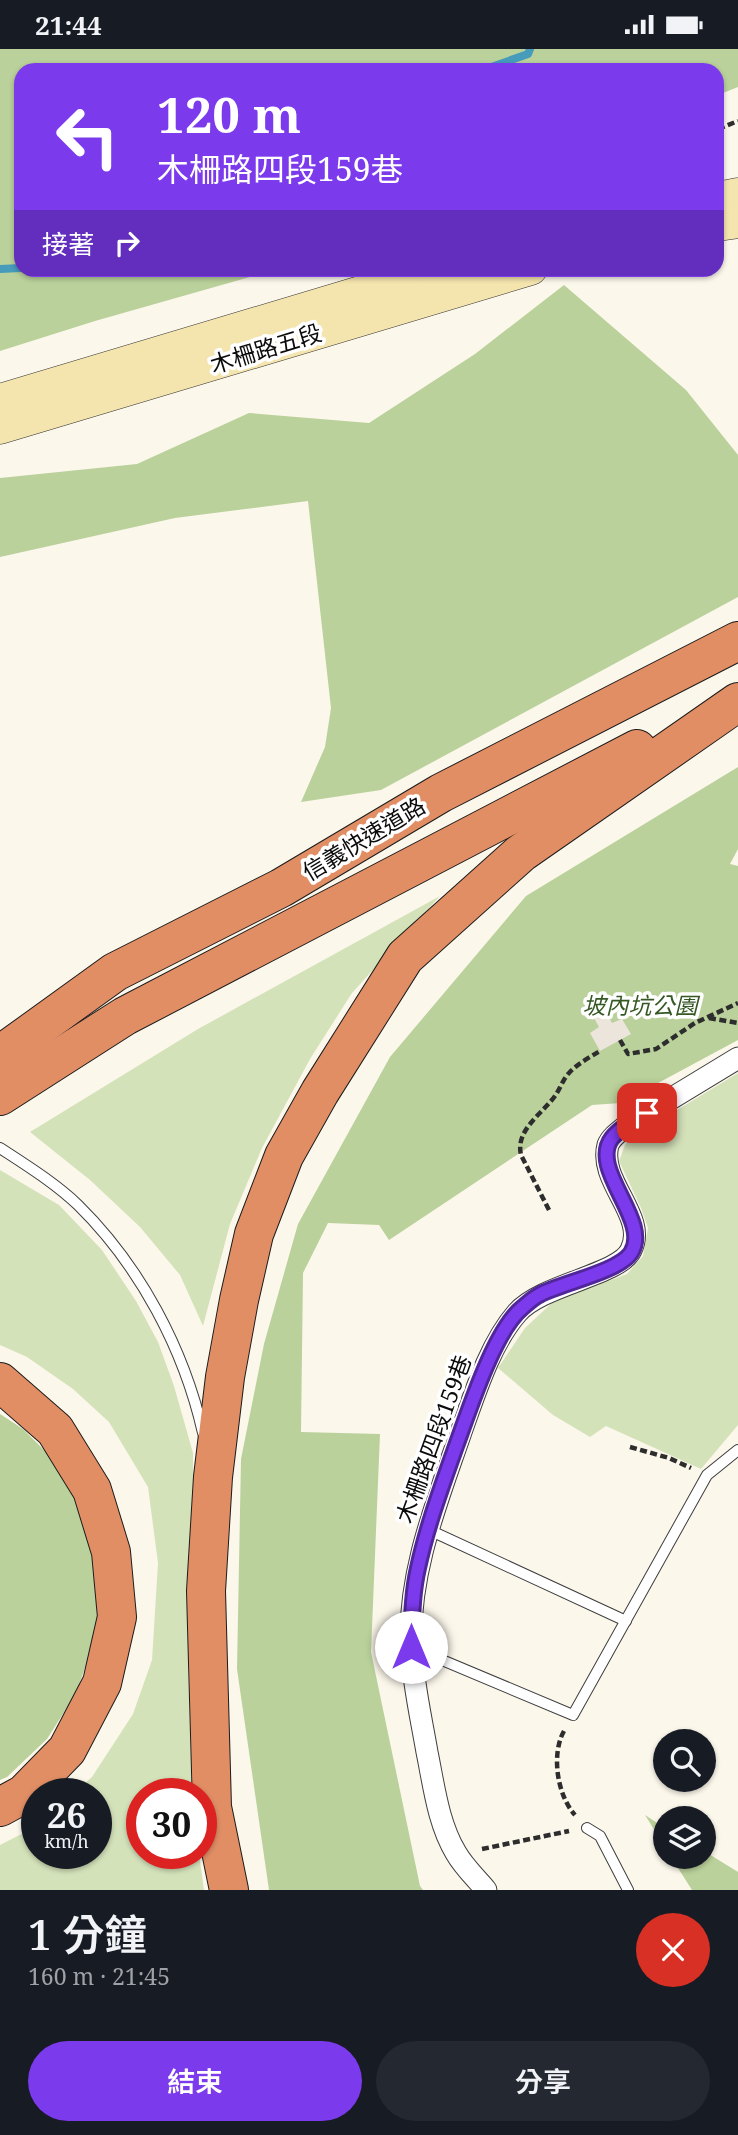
<!DOCTYPE html>
<html lang="zh-TW">
<head>
<meta charset="utf-8">
<style>
  body { margin:0; font-family:"Noto Serif","Noto Sans TC",serif; background:#242831; color:#f1f3f6; height:100vh; display:flex; flex-direction:column; font-size:26px; white-space:nowrap }
  * { box-sizing:border-box; margin:0 }
  p { font-size:23px; color:#9ea1a6 }
  .icon { flex:none; width:38px; height:38px; fill:none; stroke:currentColor; stroke-width:2; stroke-linecap:round; stroke-linejoin:round }
  .map { position:relative; height:1841px; overflow:hidden }
  .panel { display:flex; flex-direction:column; background:#171b24; flex:1 }
  .panel>* { flex:none }
  .hud { position:absolute; left:14px; top:14px; width:710px; height:214px; border-radius:21px; box-shadow:0 2px 5px #0004; background:#7c3aed; color:#fff; overflow:hidden }
  .tools { position:absolute; left:653px; top:1680px; display:grid; gap:14px }
  .tools a { display:grid; place-items:center; width:63px; height:63px; border-radius:50%; background:#171b24; box-shadow:0 2px 5px #0004; font-size:35px }
  .speed { position:absolute; left:21px; top:1729px; display:flex; gap:14px; font-size:35px; font-weight:700; text-align:center }
  .speed>* { display:grid; place-content:center; width:91px; height:91px; border-radius:50%; background:#171b24; box-shadow:0 2px 5px #0004; line-height:1 }
  .speed small { font-size:18px; font-weight:400 }
  .speed .limit { border:10px solid #d22; background:#fff; color:#111 }
  .pin { position:absolute; display:grid; place-items:center; width:60px; height:60px; color:#fff; margin:-30px; border-radius:14px; box-shadow:0 4px 10px #0006 }
  .me { position:absolute; width:77px; margin:-38px; rotate:0deg; stroke-linejoin:round; filter:drop-shadow(0 0 5px #0008) }
  .turn { display:flex; align-items:center; gap:24px; height:147px; padding:0 28px; font-size:32px }
  .turn .icon { width:91px; height:91px; stroke-width:2.5 }
  .turn b { display:block; font-size:49px; line-height:60px }
  .then { display:flex; align-items:center; height:66px; padding:0 28px; background:#0003; gap:14px; font-size:26px }
  .round { display:grid; place-items:center; flex:none; width:74px; height:74px; border-radius:37px; background:#242831 }
  .summary { display:flex; align-items:center; justify-content:space-between; height:119px; padding:0 28px }
  h1 { font-size:42px; font-weight:600; line-height:52px }
  .action { display:flex; gap:14px; margin-top:auto; padding:14px 28px }
  .action a { flex:1; height:80px; border-radius:42px; background:#7c3aed; color:#fff; font-size:28px; font-weight:600; line-height:80px; text-align:center }
  .action a+a { background:#242831; color:#f1f3f6 }
  .status { display:flex; justify-content:space-between; align-items:center; height:49px; padding:0 35px; background:#171b24; direction:ltr }
  .status svg { height:19px; fill:currentColor }
  .map>svg:first-child { display:block }
  .green { fill:#d4e2ba }
  .forest { fill:#bad19b }
  .plaza { fill:#ebe5dc }
  .lines { fill:none; stroke-linecap:round; stroke-linejoin:round }
  .stream { stroke:#479bbb; stroke-width:8 }
  .lane-casing { stroke:#3e3e3e; stroke-width:12 }
  .street-casing { stroke:#3e3e3e; stroke-width:23 }
  .secondary-casing { stroke:#2d2d2d; stroke-width:33 }
  .highway-casing { stroke:#1c1c1c; stroke-width:40 }
  .path { stroke:#2d2d2d; stroke-width:4.5; stroke-dasharray:7 3.5; stroke-linecap:butt }
  .lane { stroke:#fff; stroke-width:10 }
  .street { stroke:#fff; stroke-width:21 }
  .secondary { stroke:#f4e4ae; stroke-width:32 }
  .highway { stroke:#e18e65; stroke-width:38 }
  .route-casing { stroke:#51269a; stroke-width:18 }
  .route { stroke:#7c3aed; stroke-width:12 }
  .labels { text-anchor:middle; stroke-width:7; stroke-linejoin:round; paint-order:stroke }
  .street-label { font-size:23px; fill:#0b0b0b; stroke:#fff }
  .park-label { font-size:23px; font-style:italic; fill:#365924; stroke:#fff }
</style>
</head>
<body>
<div class="status"><b>21:44</b><svg viewBox="0 0 49 12"><path d="M0 12V9h3v3zM5 12V6h3v6zM10 12V3h3v9zM15 12V0h3v12zM26 1h20v11H26zM47 4h2v5h-2z"/></svg></div>
<div class="map">
<svg width="738" height="1841" viewBox="0 0 738 1841">
  <rect width="100%" height="100%" fill="#fcf7eb"/>
  <!-- green -->
  <g class="green">
    <polygon points="440,847 352,944 310,1010 262,1099 230,1175 203,1277 180,1226 140,1178 90,1131 30,1083 198,980"/>
    <polygon points="738,1024 738,1376 701,1420 606,1377 590,1388 553,1366 498,1319 525,1279 554,1252 627,1225 643,1207 648,1179 641,1159 619,1112 625,1096 631,1089"/>
    <polygon points="0,1121 59,1156 102,1201 136,1252 158,1293 174,1337 193,1404 193,1498 188,1614 192,1745 142,1745 142,1804 199,1804 204,1841 0,1841 0,1796 37,1777 37,1804 96,1804 96,1745 73,1745 92,1728 133,1665 152,1611 158,1514 148,1438 109,1373 73,1340 27,1308 0,1296"/>
  </g>
  <!-- forest -->
  <g class="forest">
    <polygon points="0,0 738,0 738,38 718,46 718,21 21,21 21,220 274,221 95,272 0,302"/>
    <polygon points="564,236 686,341 738,406 738,548 381,741 301,753 325,698 331,659 308,452 175,469 0,508 0,429 137,415 249,364 369,374 475,305"/>
    <polygon points="738,718 738,800 730,815 738,817 738,991 621,1054 592,1056 389,1191 379,1176 328,1174 303,1224 301,1383 380,1385 371,1603 420,1837 423,1841 269,1841 237,1620 241,1410 264,1295 298,1175 390,1008 526,847"/>
    <polygon points="0,1365 23,1380 63,1420 84,1464 99,1515 98,1584 75,1646 47,1690 7,1728 0,1731"/>
    <polygon points="645,1766 665,1779 665,1798"/>
    <polygon points="704,1802 738,1823 738,1841 692,1841 671,1808 704,1808"/>
  </g>
  <!-- plaza -->
  <polygon class="plaza" points="589,947 597,947 612,974 622,970 631,985 600,1002 590,984 599,978 585,953"/>
  <g class="lines">
    <!-- stream -->
    <g class="stream">
      <polyline points="483,21 528,5 530,0"/>
      <polyline points="0,220 21,219"/>
    </g>
    <!-- lane casing -->
    <g class="lane-casing">
      <g id="lane">
        <path d="M0 1099C26 1116 55 1134 78 1156 140 1217 184 1300 203 1384"/>
        <polyline points="427,1480 626,1572"/>
        <polyline points="411,1598 573,1666 707,1426 738,1401"/>
        <polyline points="587,1779 600,1787 628,1841"/>
      </g>
    </g>
    <!-- street casing -->
    <g class="street-casing">
      <path id="street" d="M486 1841C476 1829 464 1818 456 1804 438 1774 434 1737 427 1703 421 1668 413 1634 411 1598 408 1523 437 1453 461 1383 475 1344 490 1295 517 1264 542 1235 620 1226 631 1201 648 1167 598 1133 608 1096 611 1088 620 1082 626 1077L738 1009"/>
    </g>
    <!-- secondary casing -->
    <g class="secondary-casing">
      <g id="secondary">
        <polyline points="718,149 738,145"/>
        <polyline points="718,176 738,173"/>
        <polyline points="0,351 437,220"/>
        <polyline points="0,379 531,220"/>
      </g>
    </g>
    <!-- highway casing -->
    <g class="highway-casing">
      <g id="highway">
        <polyline points="0,1006 115,923 281,839 441,744 738,592"/>
        <polyline points="0,1047 125,967 637,700"/>
        <polyline points="0,1333 55,1381 92,1441 111,1503 117,1568 102,1634 67,1701 24,1745 0,1758"/>
        <polyline points="229,1841 212,1758 206,1542 213,1428 225,1328 239,1251 254,1185 284,1107 320,1043 405,908 521,804 738,653"/>
      </g>
    </g>
    <!-- path -->
    <g class="path">
      <polyline points="718,80 738,72"/>
      <polyline points="709,969 738,974"/>
      <polyline points="620,991 628,1005 656,1000 695,974 738,954"/>
      <path d="M549 1161 521 1106C515 1081 542 1065 555 1047 560 1040 563 1030 569 1024 577 1015 590 1008 600 1002"/>
      <polyline points="630,1398 669,1409 691,1419"/>
      <path d="M564 1682C551 1705 557 1746 575 1766"/>
      <polyline points="482,1800 569,1782"/>
    </g>
    <!-- lane -->
    <use href="#lane" class="lane"/>
    <!-- street -->
    <use href="#street" class="street"/>
    <!-- secondary -->
    <use href="#secondary" class="secondary"/>
    <!-- highway -->
    <use href="#highway" class="highway"/>
  </g>
  <g class="lines">
    <!-- route casing -->
    <g class="route-casing">
      <path id="route" d="M411 1598C412 1572 412 1545 418 1519 427 1477 442 1437 456 1397 469 1362 494 1282 522 1259 528 1254 533 1249 539 1246 561 1234 618 1223 631 1204 652 1172 588 1120 612 1089 621 1078 635 1071 647 1064"/>
    </g>
    <!-- route -->
    <use href="#route" class="route"/>
  </g>
  <g class="labels">
    <!-- street labels -->
    <g class="street-label">
      <text transform="translate(266 300) rotate(-17)" y="8">木柵路五段</text>
      <text transform="translate(364 790) rotate(-31)" y="8">信義快速道路</text>
      <text transform="translate(434 1390) rotate(-70)" y="8">木柵路四段159巷</text>
    </g>
    <!-- park labels -->
    <g class="park-label">
      <text x="640" y="965">坡內坑公園</text>
    </g>
  </g>
</svg>
<div class="tools">
<a><svg class="icon" aria-label="search" viewBox="0 0 24 24"><circle cx="10" cy="10" r="6"/><path d="M15 15l6 6"/></svg></a>
<a><svg class="icon" aria-label="layers" viewBox="0 0 24 24"><path d="M12 4l9 5-9 5-9-5zM3 14l9 5 9-5"/></svg></a>
</div>
<div class="speed"><div>26<small>km/h</small></div><div class="limit">30</div></div>
<div class="pin" style="left:647px;top:1064px;background:#d93025"><svg class="icon" aria-label="arrive" viewBox="0 0 24 24"><path d="M6 21V4h12l-3 4 3 4H6"/></svg></div>
<svg class="me" style="left:411px;top:1598px" viewBox="-20 -20 40 40"><circle r="19" fill="#fff"/><path d="M0-13L10 11 0 6-10 11z" fill="#7c3aed"/></svg>
<div class="hud">
<div class="turn"><svg class="icon" aria-label="left" viewBox="0 0 24 24"><path d="M17 20v-9H6M10 6l-5 5 5 5"/></svg><div><b>120 m</b>木柵路四段159巷</div></div>
<div class="then">接著<svg class="icon" aria-label="right" viewBox="0 0 24 24"><path d="M7 20v-9h11M14 6l5 5-5 5"/></svg></div>
</div>
</div>
<section class="panel">
<div class="summary"><div><h1>1 分鐘</h1><p>160 m · 21:45</p></div><a class="round" style="background:#d93025;color:#fff"><svg class="icon" aria-label="close" viewBox="0 0 24 24"><path d="M6 6l12 12M18 6L6 18"/></svg></a></div>
<div class="action"><a>結束</a><a>分享</a></div>
</section>
</body>
</html>
